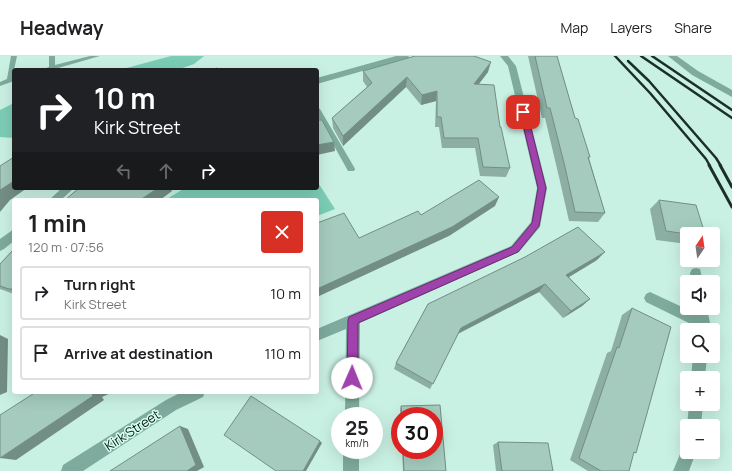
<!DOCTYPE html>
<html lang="en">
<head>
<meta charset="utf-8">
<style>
  body { margin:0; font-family:Manrope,sans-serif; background:#f2f2f2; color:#202124; height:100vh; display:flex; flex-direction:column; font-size:15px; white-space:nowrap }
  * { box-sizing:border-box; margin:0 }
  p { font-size:13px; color:#757577 }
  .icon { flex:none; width:22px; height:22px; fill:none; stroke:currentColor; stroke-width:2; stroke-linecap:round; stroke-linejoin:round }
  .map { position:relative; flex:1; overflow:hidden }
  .side { position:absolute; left:12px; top:142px; width:307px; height:196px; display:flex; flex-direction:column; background:#fff; border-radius:4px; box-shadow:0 4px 16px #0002 }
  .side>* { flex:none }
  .top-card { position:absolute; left:12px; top:12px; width:307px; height:122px; border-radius:4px; box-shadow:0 4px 16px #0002; background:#202124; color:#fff; overflow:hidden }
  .needle { width:26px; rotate:13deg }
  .buttons { position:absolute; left:680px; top:171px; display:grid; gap:8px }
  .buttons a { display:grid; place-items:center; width:40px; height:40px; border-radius:4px; background:#fff; box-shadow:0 4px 16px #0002; font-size:20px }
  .speed { position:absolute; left:331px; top:351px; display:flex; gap:8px; font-size:20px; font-weight:700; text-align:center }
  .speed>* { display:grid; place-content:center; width:52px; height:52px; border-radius:50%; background:#fff; box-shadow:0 4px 16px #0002; line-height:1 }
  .speed small { font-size:10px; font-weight:400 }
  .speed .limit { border:6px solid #d22; background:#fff; color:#111 }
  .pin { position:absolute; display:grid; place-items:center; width:34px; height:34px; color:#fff; margin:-17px; border-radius:8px; box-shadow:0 2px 6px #0006 }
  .me { position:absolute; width:44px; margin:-22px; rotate:1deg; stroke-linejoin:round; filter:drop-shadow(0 0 3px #0008) }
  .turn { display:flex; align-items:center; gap:14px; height:84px; padding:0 16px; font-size:18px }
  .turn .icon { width:52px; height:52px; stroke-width:2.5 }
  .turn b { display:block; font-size:28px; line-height:34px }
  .lanes { display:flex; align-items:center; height:38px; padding:0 16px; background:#0003; justify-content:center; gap:20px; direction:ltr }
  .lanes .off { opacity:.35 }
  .round { display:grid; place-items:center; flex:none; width:42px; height:42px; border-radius:4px; background:#f2f2f2 }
  .headline { display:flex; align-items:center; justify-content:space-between; height:68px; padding:0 16px }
  h1 { font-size:24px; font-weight:700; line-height:30px }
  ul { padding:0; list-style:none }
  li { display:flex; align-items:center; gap:12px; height:54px; margin:0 8px 6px; padding:0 8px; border:2px solid #e0e0e0; border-radius:4px }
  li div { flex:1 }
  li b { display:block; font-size:15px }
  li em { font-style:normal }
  header { display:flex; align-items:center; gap:24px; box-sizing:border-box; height:56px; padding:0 20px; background:#fff; border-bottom:1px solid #e0e0e0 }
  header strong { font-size:19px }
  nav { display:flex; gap:22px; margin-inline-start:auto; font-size:14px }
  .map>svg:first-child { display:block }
  .green { fill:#7ccdb5 }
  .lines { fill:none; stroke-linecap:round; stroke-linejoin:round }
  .service { fill:#7eab9d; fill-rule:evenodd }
  .minor { fill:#7eab9d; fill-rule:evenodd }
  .rail-far1 { stroke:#1c2e29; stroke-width:2.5 }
  .rail { stroke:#1c2e29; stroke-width:3 }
  .wall { fill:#8dafa3 }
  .shaded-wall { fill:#738e85 }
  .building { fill:#a4cbbe; stroke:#738e85 }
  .route { fill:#a042ac; stroke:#682b70 }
  .labels { text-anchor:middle; stroke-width:3; stroke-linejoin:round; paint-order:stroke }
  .near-street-label { font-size:13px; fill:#071612; stroke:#d6fef1 }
</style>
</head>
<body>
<header>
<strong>Headway</strong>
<nav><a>Map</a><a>Layers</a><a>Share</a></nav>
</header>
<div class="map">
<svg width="732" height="415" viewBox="0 0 732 415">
  <rect width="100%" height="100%" fill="#c9f1e3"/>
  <!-- green -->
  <g class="green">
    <polygon points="171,0 204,0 194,8 177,14 119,14"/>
    <polygon points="14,47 14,82 0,81 0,54"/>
    <polygon points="317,125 335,153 317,160 317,144 165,144 185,132 317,132"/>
  </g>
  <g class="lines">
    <!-- service -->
    <g class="service">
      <polygon points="11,0 17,0 14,14 14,25 0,30 0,26 7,23"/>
      <polygon points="49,0 55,0 55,9 90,0 100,0 51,14 41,14 49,11"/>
      <polygon points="317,51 320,53 354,111 355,113 354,115 348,115 317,59"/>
    </g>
    <!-- minor -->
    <g class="minor">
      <polygon points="396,0 409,0 408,2 317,28 317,22"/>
      <polygon points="500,0 508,0 516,10 547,132 540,171 519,196 360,267 359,360 345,360 346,273 317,285 317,273 511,190 531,166 537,132 508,10"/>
      <polygon points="668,0 677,0 698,15 732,34 732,41 692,19"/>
      <polygon points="62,132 74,132 61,144 49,144"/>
      <polygon points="14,173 14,185 4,193 0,195 0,183"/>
      <polygon points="696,212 700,213 703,226 691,226 690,217 692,213"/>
      <polygon points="650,236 695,257 695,252 707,252 710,267 708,274 696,274 695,270 646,246 644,242 646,238"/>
      <polygon points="693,300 707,300 705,322 691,322"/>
      <polygon points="182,336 205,336 203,341 176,354 83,415 61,415 63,409 166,344"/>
      <polygon points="689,348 703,348 701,370 687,371"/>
      <polygon points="687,389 687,396 696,396 689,415 673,415 683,391"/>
      <rect x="343" y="394" width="16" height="21"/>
    </g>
    <!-- rail-far1 -->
    <g class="rail-far1">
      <polyline points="615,0 650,37 706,103 710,110"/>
      <polyline points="641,0 732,62"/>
      <polyline points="652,0 732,54"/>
      <polyline points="628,5 649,25 716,102 721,110"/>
    </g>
    <!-- rail -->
    <g class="rail">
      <polyline points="709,109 732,151"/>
      <polyline points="720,109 732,131"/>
    </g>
  </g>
  <!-- wall -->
  <g class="wall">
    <polygon points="528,0 557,0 575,62 590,101 589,102 605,157 598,166 569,165 559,121 545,62 542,62"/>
    <polygon points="363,15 488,16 479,28 500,71 510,112 506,121 480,120 475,92 442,92 439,71 435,71 436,45 421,49 406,31 343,90 333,72 332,62 367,31 363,25"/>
    <polygon points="659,144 687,178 687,188 656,184 650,153"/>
    <polygon points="14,193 14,238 0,233 0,208"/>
    <polygon points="597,204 569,221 590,243 582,250 563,262 539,236 458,278 430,333 394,313 396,307 428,248"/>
    <polygon points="632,252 636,397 633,397 629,415 588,415 570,404 607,297 611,295 622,259"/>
    <polygon points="440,349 446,415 403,415 402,394 434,394 434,360 400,360 400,354 401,350"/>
    <polygon points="498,386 553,415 496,415 493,389"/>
  </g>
  <!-- shaded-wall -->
  <g class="shaded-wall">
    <polygon points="491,6 488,16 471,38 474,28"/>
    <polygon points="407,21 406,31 343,90 343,80"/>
    <polygon points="437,35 436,45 421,49 422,39"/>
    <polygon points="334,86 335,95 317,99 317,89"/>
    <polygon points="14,125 14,132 27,132 10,144 0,156 0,134"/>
    <polygon points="158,132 171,132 172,135 160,144 140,144"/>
    <polygon points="499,141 495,150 449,180 317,241 317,233"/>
    <polygon points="605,196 597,204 559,227 566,219"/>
    <polygon points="545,228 539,236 457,278 461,272"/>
    <polygon points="590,243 582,250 563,262 571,255"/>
    <polygon points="0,279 8,283 7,336 0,339"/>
    <polygon points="93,336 113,336 102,341 104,344 16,404 0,402"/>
    <polygon points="180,370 188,373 204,411 197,415 187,415"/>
    <polygon points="320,385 322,387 306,415 303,415"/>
  </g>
  <!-- building -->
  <g class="building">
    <polygon points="415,0 474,0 491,6 474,28 494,29 500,71 501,71 510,112 483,111 478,82 444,82 441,61 437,61 437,35 422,39 407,21 343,80 332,62 372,27 363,15"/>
    <polygon points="535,0 557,0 575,62 578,63 590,101 588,101 605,157 575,156 565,111 550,52 547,52"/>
    <polygon points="217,12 218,14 210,14"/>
    <polygon points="317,64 322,64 334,86 317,89"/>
    <polygon points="14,101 14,125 0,134 0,110"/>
    <polygon points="479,124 499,141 452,171 317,233 317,167 344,157 359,182 418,155 421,159"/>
    <polygon points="79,132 158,132 140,144 65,144"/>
    <polygon points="659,144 696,149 705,178 687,178 666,175"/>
    <polygon points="578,171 605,196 566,219 590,243 571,255 545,228 461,272 433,328 396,307 428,248 525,201"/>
    <polygon points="14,193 14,233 9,233 0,230 0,208"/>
    <polygon points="632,252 671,271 636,397 634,396 629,415 601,415 579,402 617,291 619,292"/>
    <polygon points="36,336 93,336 92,337 93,340 0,402 0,359"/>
    <polygon points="251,340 320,385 303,415 276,415 224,379"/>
    <polygon points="440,349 446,415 404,415 403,394 434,394 434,360 402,360 401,350"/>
    <polygon points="180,370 196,409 187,415 110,415"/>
    <polygon points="498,386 548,387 553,415 502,415"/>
  </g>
  <!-- route -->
  <polygon class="route" points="521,54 523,54 527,56 546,132 539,170 518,196 358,267 358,322 356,326 352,328 348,326 347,322 348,264 349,261 512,191 532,167 538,132 520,56"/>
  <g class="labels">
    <!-- near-street labels -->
    <g class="near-street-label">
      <text transform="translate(132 374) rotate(-33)" y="5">Kirk Street</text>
    </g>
  </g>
</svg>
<div class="buttons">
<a><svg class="needle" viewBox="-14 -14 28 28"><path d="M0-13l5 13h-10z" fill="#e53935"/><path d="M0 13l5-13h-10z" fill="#757577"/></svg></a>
<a><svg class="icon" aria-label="sound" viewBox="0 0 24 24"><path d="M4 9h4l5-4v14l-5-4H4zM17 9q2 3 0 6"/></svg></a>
<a><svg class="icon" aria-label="search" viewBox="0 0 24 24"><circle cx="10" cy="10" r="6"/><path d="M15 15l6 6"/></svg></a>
<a>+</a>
<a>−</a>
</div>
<div class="speed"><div>25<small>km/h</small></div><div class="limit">30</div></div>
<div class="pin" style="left:523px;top:56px;background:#d93025"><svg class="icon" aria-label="arrive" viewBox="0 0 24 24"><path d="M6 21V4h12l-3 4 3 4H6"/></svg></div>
<svg class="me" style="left:352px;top:322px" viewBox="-20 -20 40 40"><circle r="19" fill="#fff"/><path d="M0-13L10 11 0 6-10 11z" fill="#a042ac"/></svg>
<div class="top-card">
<div class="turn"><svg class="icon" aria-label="right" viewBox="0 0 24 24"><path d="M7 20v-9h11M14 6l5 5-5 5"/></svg><div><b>10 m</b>Kirk Street</div></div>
<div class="lanes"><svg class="icon off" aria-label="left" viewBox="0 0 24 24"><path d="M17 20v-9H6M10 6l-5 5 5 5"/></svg><svg class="icon off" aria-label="ahead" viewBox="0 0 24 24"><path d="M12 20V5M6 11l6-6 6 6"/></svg><svg class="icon" aria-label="right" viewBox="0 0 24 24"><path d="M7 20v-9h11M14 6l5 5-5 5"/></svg></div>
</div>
<section class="side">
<div class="headline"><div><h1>1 min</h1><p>120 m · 07:56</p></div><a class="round" style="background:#d93025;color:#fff"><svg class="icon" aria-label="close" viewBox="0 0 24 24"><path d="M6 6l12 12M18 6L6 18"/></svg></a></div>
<ul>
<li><svg class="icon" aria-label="right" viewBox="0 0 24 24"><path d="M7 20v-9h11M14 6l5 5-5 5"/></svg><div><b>Turn right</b><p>Kirk Street</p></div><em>10 m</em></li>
<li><svg class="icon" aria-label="arrive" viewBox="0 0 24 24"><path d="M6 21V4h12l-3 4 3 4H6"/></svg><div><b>Arrive at destination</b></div><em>110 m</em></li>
</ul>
</section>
</div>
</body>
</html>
